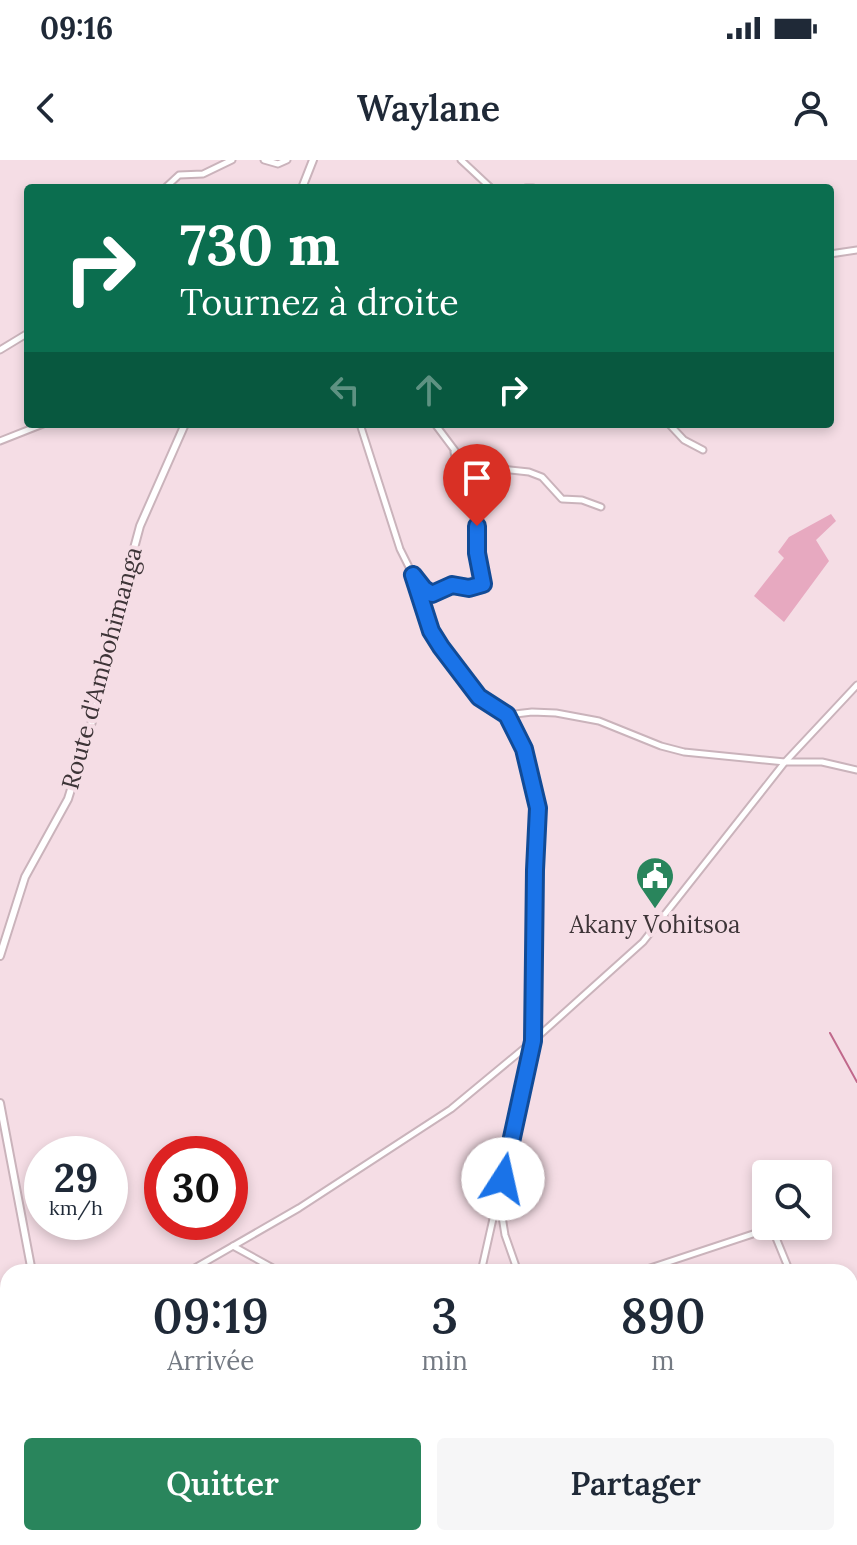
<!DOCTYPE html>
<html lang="fr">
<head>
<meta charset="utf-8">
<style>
  body { margin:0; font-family:Lora,serif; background:#f6f6f7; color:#1f2937; height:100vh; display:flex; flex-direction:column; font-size:30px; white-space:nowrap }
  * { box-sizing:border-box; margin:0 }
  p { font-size:26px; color:#747a83 }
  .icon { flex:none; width:44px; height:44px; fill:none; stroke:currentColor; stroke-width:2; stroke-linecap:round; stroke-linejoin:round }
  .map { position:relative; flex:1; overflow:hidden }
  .panel { position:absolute; left:0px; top:1104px; width:858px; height:282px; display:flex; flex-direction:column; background:#fff; border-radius:24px 24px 0 0; box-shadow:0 4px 12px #0003 }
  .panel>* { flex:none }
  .banner { position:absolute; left:24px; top:24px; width:810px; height:244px; border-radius:8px; box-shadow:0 4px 12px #0003; background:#0b6e4f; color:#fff; overflow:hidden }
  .buttons { position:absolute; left:752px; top:1000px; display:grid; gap:16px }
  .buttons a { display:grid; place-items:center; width:80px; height:80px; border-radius:8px; background:#fff; box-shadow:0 4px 12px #0003; font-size:40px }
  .speed { position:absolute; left:24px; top:976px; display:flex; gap:16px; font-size:40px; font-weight:700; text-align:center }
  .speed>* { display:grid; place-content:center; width:104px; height:104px; border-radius:50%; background:#fff; box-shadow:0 4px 12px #0003; line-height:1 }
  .speed small { font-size:20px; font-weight:400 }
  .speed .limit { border:12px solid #d22; background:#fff; color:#111 }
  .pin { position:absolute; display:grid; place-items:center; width:68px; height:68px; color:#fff; margin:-82px -34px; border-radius:50% 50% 50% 0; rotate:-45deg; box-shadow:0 0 8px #0007 }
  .pin .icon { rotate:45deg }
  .me { position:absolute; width:88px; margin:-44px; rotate:10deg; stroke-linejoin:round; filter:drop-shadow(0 0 6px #0008) }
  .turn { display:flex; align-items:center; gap:28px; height:168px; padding:0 24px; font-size:36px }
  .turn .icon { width:104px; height:104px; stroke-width:2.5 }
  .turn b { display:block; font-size:56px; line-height:68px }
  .lanes { display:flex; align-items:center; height:76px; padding:0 24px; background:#0003; justify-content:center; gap:40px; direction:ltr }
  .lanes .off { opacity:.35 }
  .eta { display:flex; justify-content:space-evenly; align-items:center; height:136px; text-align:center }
  .eta b { font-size:48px; font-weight:600; line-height:56px }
  .button { display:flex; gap:16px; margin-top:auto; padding:16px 24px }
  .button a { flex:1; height:92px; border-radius:8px; background:#29855c; color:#fff; font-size:32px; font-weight:600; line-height:92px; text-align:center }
  .button a+a { background:#f6f6f7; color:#1f2937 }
  .status { display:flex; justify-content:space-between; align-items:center; height:56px; padding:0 40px; background:#fff; direction:ltr }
  .status svg { height:22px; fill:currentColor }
  header { display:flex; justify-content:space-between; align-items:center; height:104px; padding:0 24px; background:#fff; font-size:36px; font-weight:600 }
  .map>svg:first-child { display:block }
  .green { fill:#e7a9c0 }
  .water { fill:#c0688b }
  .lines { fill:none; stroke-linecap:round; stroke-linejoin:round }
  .stream { stroke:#c0688b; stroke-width:2 }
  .street-casing { stroke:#cab3bb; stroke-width:9 }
  .secondary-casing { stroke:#cab3bb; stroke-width:10 }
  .street { stroke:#fff; stroke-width:5 }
  .secondary { stroke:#fff; stroke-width:6 }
  .route-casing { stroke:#114b97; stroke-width:20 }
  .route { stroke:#1a73e8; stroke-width:14 }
  .labels { text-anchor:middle; stroke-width:8; stroke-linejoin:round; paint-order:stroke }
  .street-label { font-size:24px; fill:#3d3437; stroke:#f5dde5 }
  .poi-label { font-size:24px; fill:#3d3437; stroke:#f5dde5 }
</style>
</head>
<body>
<div class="status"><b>09:16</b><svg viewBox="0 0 49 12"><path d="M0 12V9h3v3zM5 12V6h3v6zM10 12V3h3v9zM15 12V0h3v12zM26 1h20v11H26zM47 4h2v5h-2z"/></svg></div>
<header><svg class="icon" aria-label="back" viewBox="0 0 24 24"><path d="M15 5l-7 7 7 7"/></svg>Waylane<svg class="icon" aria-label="person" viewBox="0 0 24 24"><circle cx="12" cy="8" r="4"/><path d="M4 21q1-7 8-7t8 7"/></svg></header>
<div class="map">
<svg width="857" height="1385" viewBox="0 0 857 1385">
  <rect width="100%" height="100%" fill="#f5dde5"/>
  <!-- green -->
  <polygon class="green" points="831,354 836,361 816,380 829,401 784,462 754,436 784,398 778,392 789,377"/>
  <!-- water -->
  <polygon class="water" points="180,1378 262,1378 269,1385 174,1385"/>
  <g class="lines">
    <!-- stream -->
    <polyline class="stream" points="830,873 857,922"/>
    <!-- street casing -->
    <g class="street-casing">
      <g id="street">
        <polyline points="264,0 278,4 287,0"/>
        <polyline points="461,0 491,28"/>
        <polyline points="165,28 179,15 203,14 232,0"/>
        <polyline points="526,28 533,28"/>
        <polyline points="830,94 857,90"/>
        <polyline points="0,190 28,173"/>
        <polyline points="360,264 400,389 413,415 431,471 479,537 507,555 524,589 538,648 535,710 533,881 481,1112"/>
        <polyline points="435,264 459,296 502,309 529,312 542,317 562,339 582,340 601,347"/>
        <polyline points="669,264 684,280 703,290"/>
        <polyline points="0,281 43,264"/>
        <polyline points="414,417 432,434 452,425 469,428 483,424 477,393 475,349 458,313 454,292"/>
        <polyline points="507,555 532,552 556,553 599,561 661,586 684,592 785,602 822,602 857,610"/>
        <polyline points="500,1044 505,1075 518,1112"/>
        <polyline points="233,1086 280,1112"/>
        <polyline points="188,1112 299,1048 451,949 533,881 643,782 785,602 857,525"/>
        <polyline points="638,1112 762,1071 774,1073 790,1112"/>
        <polyline points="850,1303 857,1299"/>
        <polyline points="850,1346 857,1343"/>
        <polyline points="97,1378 107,1385"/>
        <polyline points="136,1378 137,1385"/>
        <polyline points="382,1378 385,1385"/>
        <polyline points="652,1378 652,1380 661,1378"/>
        <polyline points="423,1385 424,1378"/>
        <polyline points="766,1385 782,1378"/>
      </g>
    </g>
    <!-- secondary casing -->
    <g class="secondary-casing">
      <g id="secondary">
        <polyline points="302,28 313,0"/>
        <polyline points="0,796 25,717 68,639 94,555 112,470 140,366 185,264"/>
        <polyline points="0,943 32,1112"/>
        <polyline points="0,1268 8,1260"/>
      </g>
    </g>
    <!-- street -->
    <use href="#street" class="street"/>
    <!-- secondary -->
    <use href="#secondary" class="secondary"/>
  </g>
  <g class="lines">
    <!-- route casing -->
    <g class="route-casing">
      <polyline id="route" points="477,366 477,393 483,424 469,428 452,425 432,434 424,429 413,415 431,471 441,487 479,537 507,555 524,589 538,648 535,710 533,881 503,1019"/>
    </g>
    <!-- route -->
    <use href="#route" class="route"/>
  </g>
  <!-- icons -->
  <defs>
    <g id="civic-pin" transform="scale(2)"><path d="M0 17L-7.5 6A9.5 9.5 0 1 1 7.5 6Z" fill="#29855c" stroke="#f5dde5"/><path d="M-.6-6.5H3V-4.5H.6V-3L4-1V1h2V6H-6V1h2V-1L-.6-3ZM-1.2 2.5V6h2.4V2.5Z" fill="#fff"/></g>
  </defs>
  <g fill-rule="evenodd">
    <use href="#civic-pin" x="655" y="716"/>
  </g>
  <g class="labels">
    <!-- street labels -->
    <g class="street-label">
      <text transform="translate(102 508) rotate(-75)" y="8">Route d'Ambohimanga</text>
    </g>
    <!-- poi labels -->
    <g class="poi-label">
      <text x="655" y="773">Akany Vohitsoa</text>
    </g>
  </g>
</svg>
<div class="buttons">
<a><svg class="icon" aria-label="search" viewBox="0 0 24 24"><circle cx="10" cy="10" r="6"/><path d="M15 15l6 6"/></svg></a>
</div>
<div class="speed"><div>29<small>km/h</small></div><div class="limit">30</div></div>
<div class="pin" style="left:477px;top:366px;background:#d93025"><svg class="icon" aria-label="arrive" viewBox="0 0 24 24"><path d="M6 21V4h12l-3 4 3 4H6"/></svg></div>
<svg class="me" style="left:503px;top:1019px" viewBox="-20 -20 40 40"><circle r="19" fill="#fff"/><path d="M0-13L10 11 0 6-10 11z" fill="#1a73e8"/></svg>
<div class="banner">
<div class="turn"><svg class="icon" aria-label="right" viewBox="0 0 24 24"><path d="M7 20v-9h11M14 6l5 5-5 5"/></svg><div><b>730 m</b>Tournez à droite</div></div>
<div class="lanes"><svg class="icon off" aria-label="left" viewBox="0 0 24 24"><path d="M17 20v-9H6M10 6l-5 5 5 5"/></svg><svg class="icon off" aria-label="ahead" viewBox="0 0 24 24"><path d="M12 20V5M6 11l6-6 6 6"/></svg><svg class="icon" aria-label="right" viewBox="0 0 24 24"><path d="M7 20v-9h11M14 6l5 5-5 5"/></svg></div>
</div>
<section class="panel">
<div class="eta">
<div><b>09:19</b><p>Arrivée</p></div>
<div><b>3</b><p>min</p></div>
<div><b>890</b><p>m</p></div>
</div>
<div class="button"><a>Quitter</a><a>Partager</a></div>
</section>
</div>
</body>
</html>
